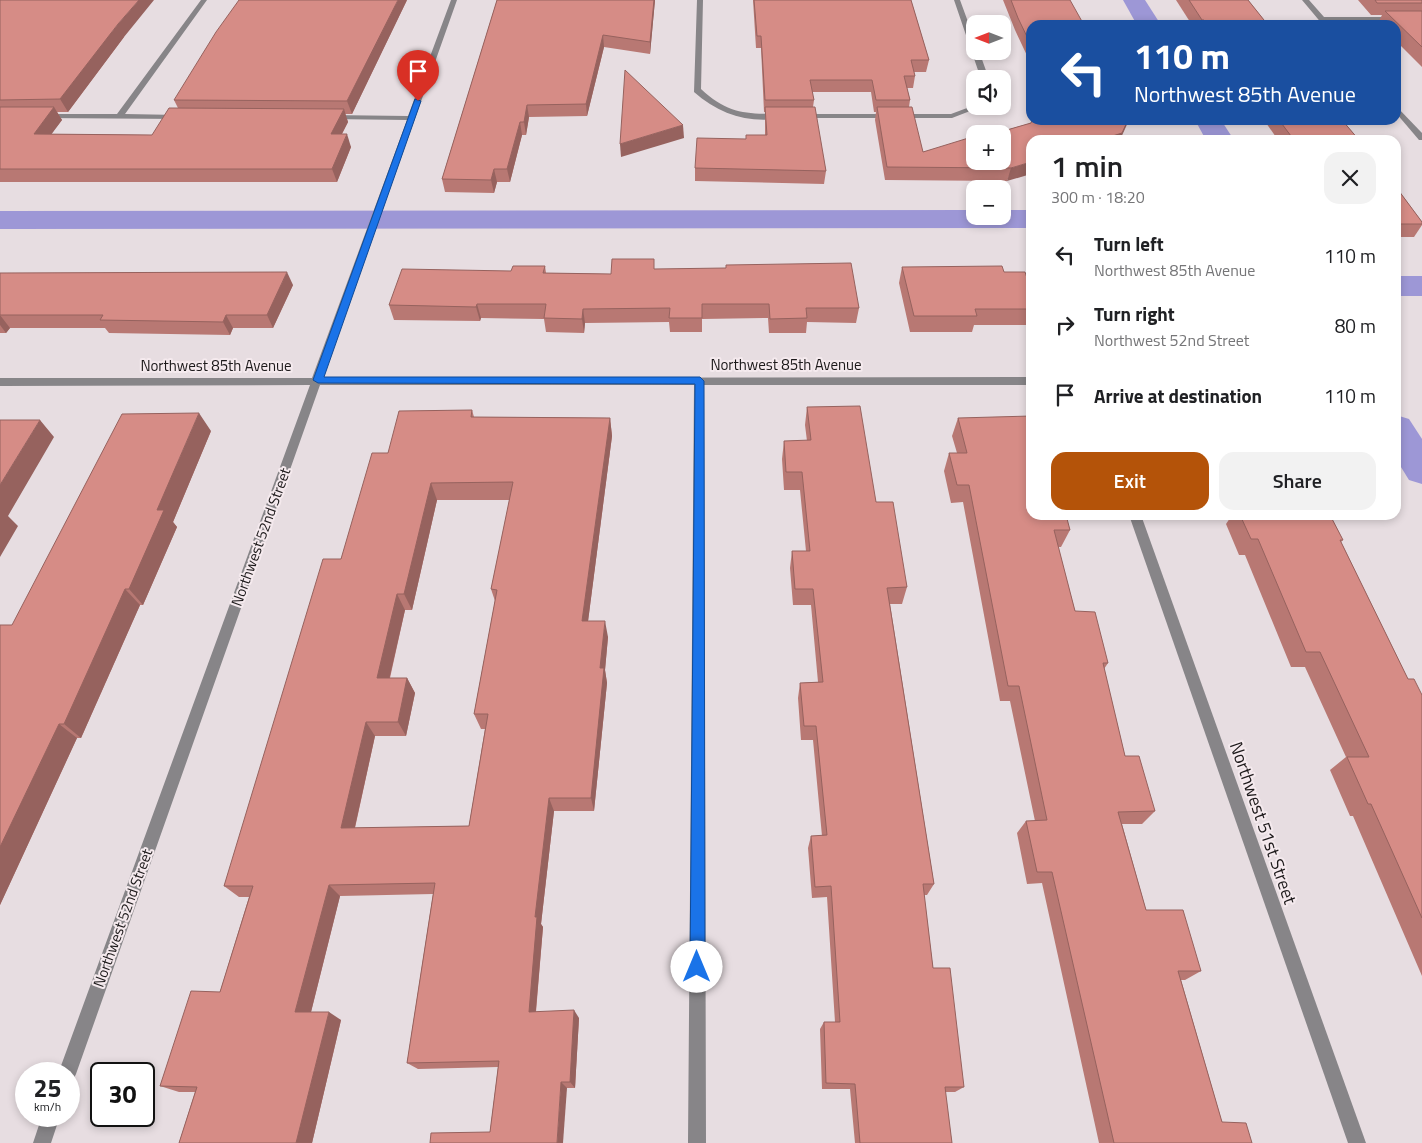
<!DOCTYPE html>
<html lang="en">
<head>
<meta charset="utf-8">
<style>
  body { margin:0; font-family:"Titillium Web",sans-serif; background:#f2f2f2; color:#202124; height:100vh; display:flex; flex-direction:column; font-size:19px; white-space:nowrap }
  * { box-sizing:border-box; margin:0 }
  p { font-size:16px; color:#757577 }
  .icon { flex:none; width:28px; height:28px; fill:none; stroke:currentColor; stroke-width:2; stroke-linecap:round; stroke-linejoin:round }
  .map { position:relative; flex:1; overflow:hidden }
  .panel { position:absolute; left:1026px; top:135px; width:375px; height:385px; display:flex; flex-direction:column; background:#fff; border-radius:15px; box-shadow:0 2px 8px #0003 }
  .panel>* { flex:none }
  .hud { position:absolute; left:1026px; top:20px; width:375px; height:105px; border-radius:15px; box-shadow:0 2px 8px #0003; background:#1a4fa0; color:#fff; overflow:hidden }
  .needle { width:32px; rotate:270deg }
  .tools { position:absolute; left:966px; top:15px; display:grid; gap:10px }
  .tools a { display:grid; place-items:center; width:45px; height:45px; border-radius:10px; background:#fff; box-shadow:0 2px 8px #0003; font-size:25px }
  .speed { position:absolute; left:15px; top:1062px; display:flex; gap:10px; font-size:25px; font-weight:700; text-align:center }
  .speed>* { display:grid; place-content:center; width:65px; height:65px; border-radius:50%; background:#fff; box-shadow:0 2px 8px #0003; line-height:1 }
  .speed small { font-size:12px; font-weight:400 }
  .speed .limit { border:2px solid #111; border-radius:8px; background:#fff; color:#111 }
  .pin { position:absolute; display:grid; place-items:center; width:42px; height:42px; color:#fff; margin:-51px -21px; border-radius:50% 50% 50% 0; rotate:-45deg; box-shadow:0 0 5px #0007 }
  .pin .icon { rotate:45deg }
  .me { position:absolute; width:55px; margin:-28px; rotate:0deg; stroke-linejoin:round; filter:drop-shadow(0 0 4px #0008) }
  .turn { display:flex; align-items:center; gap:18px; height:105px; padding:0 25px; font-size:22px }
  .turn .icon { width:65px; height:65px; stroke-width:2.5 }
  .turn b { display:block; font-size:35px; line-height:42px }
  .round { display:grid; place-items:center; flex:none; width:52px; height:52px; border-radius:15px; background:#f2f2f2 }
  .summary { display:flex; align-items:center; justify-content:space-between; height:85px; padding:0 25px }
  h1 { font-size:30px; font-weight:600; line-height:38px }
  .cta { display:flex; gap:10px; margin-top:auto; padding:10px 25px }
  .cta a { flex:1; height:58px; border-radius:15px; background:#b45309; color:#fff; font-size:20px; font-weight:600; line-height:58px; text-align:center }
  .cta a+a { background:#f2f2f2; color:#202124 }
  ul { padding:0; list-style:none }
  li { display:flex; align-items:center; gap:15px; height:70px; padding:0 25px }
  li div { flex:1 }
  li b { display:block; font-size:19px }
  li em { font-style:normal }
  .map>svg:first-child { display:block }
  .lines { fill:none; stroke-linecap:round; stroke-linejoin:round }
  .canal { fill:#9d97d6; fill-rule:evenodd }
  .minor { fill:#878588; fill-rule:evenodd }
  .wall { fill:#b87873; fill-rule:evenodd }
  .shaded-wall { fill:#96625e }
  .building { fill:#d68c86; stroke:#96625e; fill-rule:evenodd }
  .route { fill:#1a73e8; stroke:#114b97 }
  .labels { text-anchor:middle; stroke-width:4; stroke-linejoin:round; paint-order:stroke }
  .street-label { font-size:15px; fill:#1c191a; stroke:#f5eaee }
  .near-street-label { font-size:18px; fill:#1c191a; stroke:#f5eaee }
</style>
</head>
<body>
<div class="map">
<svg width="1422" height="1143" viewBox="0 0 1422 1143">
  <rect width="100%" height="100%" fill="#e7dde1"/>
  <g class="lines">
    <!-- canal -->
    <g class="canal">
      <polygon points="1123,0 1145,0 1161,25 1137,25"/>
      <polygon points="1195,120 1221,120 1234,140 1206,140"/>
      <polygon points="975,210 975,216 1002,216 1002,210 1031,210 1031,228 0,229 0,211"/>
      <rect x="1396" y="276" width="26" height="20"/>
      <polygon points="1396,415 1409,419 1422,439 1422,484 1409,480 1396,459"/>
    </g>
    <!-- minor -->
    <g class="minor">
      <polygon points="201,0 207,0 125,114 179,115 183,117 182,119 41,118 41,114 117,114"/>
      <polygon points="451,0 457,0 323,378 1031,377 1031,385 704,385 706,1143 688,1143 694,385 320,385 76,1074 73,1080 69,1082 69,1074 58,1074 310,385 0,386 0,378 312,378 407,120 329,119 325,117 329,115 408,116"/>
      <path d="M697 0H703L701 89C728 114 746 114 781 114L785 116 784 118C749 124 720 115 694 92Z"/>
      <polygon points="954,0 960,0 975,41 975,51 979,51 989,79 981,79"/>
      <polygon points="1302,0 1309,0 1324,17 1422,17 1422,21 1327,21 1331,25 1323,25"/>
      <polygon points="975,105 983,106 952,118 801,118 797,116 801,114 951,114"/>
      <polygon points="1396,106 1422,133 1422,140 1419,140 1396,113"/>
      <polygon points="1129,515 1141,515 1366,1143 1348,1143"/>
      <polygon points="42,1116 60,1116 51,1143 33,1143"/>
    </g>
  </g>
  <!-- wall -->
  <g class="wall">
    <polygon points="0,0 124,37 68,112 57,112 62,120 51,134 152,135 178,108 174,100 407,0 352,114 345,114 348,122 342,134 351,147 337,182 0,182"/>
    <polygon points="497,0 655,0 650,54 604,47 587,116 529,117 526,135 522,135 510,182 497,182 494,193 445,192 442,179"/>
    <polygon points="753,0 911,0 929,60 926,72 914,72 915,76 913,88 907,88 910,100 909,107 923,152 1000,132 1031,123 1007,181 885,180 875,120 876,112 874,112 871,92 812,92 814,100 813,107 826,171 824,184 695,181 695,168 746,139 765,135 765,112 764,112 761,48 756,48"/>
    <polygon points="1003,0 1070,0 1031,25 1031,64 1015,30"/>
    <polygon points="1176,0 1248,0 1268,25 1192,25"/>
    <polygon points="1358,0 1422,0 1422,67 1396,41 1396,25 1380,25 1378,23 1382,15 1371,15"/>
    <polygon points="1264,120 1342,120 1359,140 1278,140"/>
    <polygon points="1396,187 1422,222 1422,225 1414,237 1396,237"/>
    <polygon points="654,259 654,269 859,308 856,323 807,322 806,333 769,333 768,318 702,319 702,332 670,332 669,322 585,323 584,333 546,332 544,319 481,318 480,321 394,320 389,305 545,266 546,273 611,274"/>
    <polygon points="902,267 1004,272 1031,290 1031,325 974,325 972,332 910,332 899,283"/>
    <polygon points="0,273 293,285 273,328 233,328 230,335 109,333 105,328 10,328 6,333 0,333"/>
    <polygon points="807,407 876,502 907,587 902,604 890,604 934,884 927,895 924,895 933,968 964,1087 955,1092 945,1092 952,1143 855,1143 850,1089 822,1089 820,1029 824,1022 835,1022 827,897 812,898 808,848 811,836 822,836 813,740 801,740 798,698 800,683 818,682 811,605 793,605 790,568 792,551 806,551 800,490 784,490 782,459 784,441 807,441 805,425"/>
    <path d="M472 410 474 417 610 418 612 436 588 621 608 637 605 670 607 683 594 811H554L541 924 543 927 536 1012 579 1018 575 1088H567L490 1132 498 1067 418 1069 407 1063 433 894 340 896 311 1012 341 1020 312 1143H179L195 1092H179L160 1086 220 992 249 897H239L224 886 341 559 388 453ZM437 500H510L491 589 495 601 474 714 481 729H485L469 826 355 828 375 736H406L415 693 407 678H390L405 610H412Z"/>
    <polygon points="958,418 1070,530 1061,547 1058,547 1075,611 1108,663 1104,669 1125,756 1155,811 1142,824 1122,824 1146,910 1201,971 1185,980 1181,980 1222,1122 1252,1143 1099,1143 1042,883 1027,884 1017,833 1026,821 1035,821 1010,701 1000,701 963,502 951,503 944,471 949,453 957,453 952,436"/>
    <polygon points="211,431 173,522 177,527 143,605 140,605 81,738 77,738 0,905 0,625 12,625"/>
    <polygon points="1232,515 1330,515 1343,540 1341,542 1408,679 1422,695 1422,976 1353,816 1350,816 1330,770 1346,757 1305,667 1291,667 1245,555 1239,555 1226,524"/>
  </g>
  <!-- shaded-wall -->
  <g class="shaded-wall">
    <polygon points="139,0 154,0 124,37 68,112 60,99 118,24"/>
    <polygon points="398,0 407,0 352,114 347,101"/>
    <polygon points="654,0 655,0 650,54 650,42"/>
    <polygon points="603,35 604,47 587,116 586,104"/>
    <polygon points="527,105 529,117 526,135 524,122"/>
    <polygon points="54,107 62,120 42,147 34,134"/>
    <polygon points="344,109 348,122 335,147 331,134"/>
    <polygon points="1128,120 1129,120 1120,140 1100,140"/>
    <polygon points="520,122 522,135 510,182 507,169"/>
    <polygon points="683,125 684,138 621,157 620,144"/>
    <polygon points="347,134 351,147 337,182 332,169"/>
    <polygon points="1031,162 1031,174 1007,181 1011,168"/>
    <polygon points="494,169 497,182 494,193 491,180"/>
    <polygon points="287,272 293,285 273,328 267,315"/>
    <polygon points="477,304 481,318 480,321 476,307"/>
    <polygon points="583,309 585,323 584,333 582,319"/>
    <polygon points="0,315 10,328 6,333 0,325"/>
    <polygon points="226,315 233,328 230,335 223,322"/>
    <polygon points="199,413 211,431 173,522 177,527 143,605 129,589 157,510"/>
    <polygon points="610,418 612,436 586,637 582,621"/>
    <polygon points="40,420 54,437 8,516 18,526 0,557 0,485"/>
    <polygon points="431,483 437,500 412,610 404,594"/>
    <polygon points="125,589 140,605 81,738 64,724"/>
    <polygon points="397,594 405,610 386,693 377,678"/>
    <polygon points="605,621 608,637 605,670 607,683 594,811 591,798 600,668"/>
    <polygon points="407,678 415,693 406,736 398,722"/>
    <polygon points="366,722 375,736 352,840 341,828"/>
    <polygon points="59,724 77,738 0,905 0,847"/>
    <polygon points="549,798 554,811 541,924 543,927 535,1020 529,1012 535,917"/>
    <polygon points="329,885 340,896 309,1020 295,1012"/>
    <polygon points="574,1010 579,1018 575,1088 570,1082"/>
    <polygon points="329,1012 341,1020 312,1143 296,1143"/>
    <polygon points="561,1082 567,1088 563,1143 557,1143"/>
  </g>
  <!-- building -->
  <g class="building">
    <polygon points="0,0 139,0 118,24 60,99 0,100"/>
    <polygon points="239,0 398,0 347,101 174,100 216,32"/>
    <polygon points="497,0 654,0 650,42 603,35 586,104 527,105 524,122 520,122 507,169 494,169 491,180 442,179"/>
    <polygon points="754,0 911,0 929,60 911,60 915,76 904,76 910,100 876,100 872,80 810,80 814,100 765,100 761,36 757,36"/>
    <polygon points="1011,0 1070,0 1084,25 1031,25 1031,45 1018,18"/>
    <polygon points="1189,0 1248,0 1268,25 1208,25 1204,20 1202,20"/>
    <polygon points="1375,0 1422,0 1422,3 1377,3"/>
    <polygon points="1385,11 1422,11 1422,47"/>
    <polygon points="625,70 683,125 620,144"/>
    <polygon points="0,107 54,107 34,134 152,135 169,108 344,109 331,134 347,134 332,169 0,169"/>
    <polygon points="765,107 815,107 826,171 695,168 697,138 746,139 746,135 767,135"/>
    <polygon points="877,107 912,107 923,152 975,136 975,161 1002,161 1002,134 981,134 996,129 1000,132 1031,123 1032,120 1128,120 1122,133 1100,140 1031,140 1031,162 1011,168 887,167"/>
    <polygon points="1279,120 1342,120 1359,140 1294,140"/>
    <polygon points="1396,187 1422,222 1422,224 1396,224"/>
    <polygon points="612,259 654,259 654,269 726,268 726,265 851,263 859,308 806,308 807,318 770,319 769,304 702,304 702,318 669,318 670,308 583,309 582,319 544,318 546,304 477,304 476,307 389,305 402,269 511,271 513,266 545,266 543,273 611,274"/>
    <polygon points="1002,266 1004,272 1025,272 1031,290 1031,309 975,309 977,316 914,316 902,267"/>
    <polygon points="287,272 267,315 226,315 223,322 100,320 103,315 0,315 0,273"/>
    <polygon points="860,406 876,502 893,502 907,587 887,588 934,884 923,884 933,968 950,968 964,1087 945,1087 952,1143 860,1143 855,1084 826,1083 824,1022 840,1022 831,886 815,887 811,836 827,835 816,726 804,726 800,683 823,682 813,589 795,589 792,551 810,551 802,472 786,472 784,441 811,440 807,407"/>
    <path d="M472 410 471 417 610 418 582 621H605L600 668H604L591 798H549L535 917H537L529 1012 574 1010 570 1082H561L557 1143H430L431 1133 490 1132 499 1061 407 1063 435 883 329 885 295 1012H329L296 1143H179L197 1087 160 1086 191 991 220 992 253 886H224L323 559H341L372 453H388L399 411ZM513 482 491 589 497 590 474 714H488L469 826 341 828 366 722H398L407 678H377L397 594H404L431 483Z"/>
    <polygon points="199,413 157,510 164,510 129,589 125,589 64,724 59,724 0,847 0,625 12,625 122,414"/>
    <polygon points="1031,416 1031,515 1066,515 1070,530 1054,530 1075,611 1095,612 1108,663 1103,663 1125,756 1139,756 1155,811 1118,812 1146,910 1183,910 1201,971 1178,971 1222,1122 1246,1123 1252,1143 1114,1143 1052,872 1037,872 1026,821 1047,820 1019,686 1008,686 969,485 957,485 949,453 967,453 958,418"/>
    <polygon points="0,420 40,420 0,485"/>
    <polygon points="1240,515 1330,515 1343,540 1340,540 1408,679 1414,679 1422,695 1422,918 1371,804 1368,804 1347,757 1369,757 1320,652 1306,652 1258,539 1251,539"/>
  </g>
  <!-- route -->
  <polygon class="route" points="415,99 421,101 324,377 700,377 704,381 705,967 703,972 697,975 692,972 690,967 695,384 318,383 313,380"/>
  <g class="labels">
    <!-- street labels -->
    <g class="street-label">
      <text x="786" y="370">Northwest 85th Avenue</text>
      <text x="216" y="371">Northwest 85th Avenue</text>
      <text transform="translate(261 537) rotate(-70)" y="5">Northwest 52nd Street</text>
      <text transform="translate(123 918) rotate(-70)" y="5">Northwest 52nd Street</text>
    </g>
    <!-- near-street labels -->
    <g class="near-street-label">
      <text transform="translate(1263 823) rotate(71)" y="6">Northwest 51st Street</text>
    </g>
  </g>
</svg>
<div class="tools">
<a><svg class="needle" viewBox="-14 -14 28 28"><path d="M0-13l5 13h-10z" fill="#e53935"/><path d="M0 13l5-13h-10z" fill="#757577"/></svg></a>
<a><svg class="icon" aria-label="sound" viewBox="0 0 24 24"><path d="M4 9h4l5-4v14l-5-4H4zM17 9q2 3 0 6"/></svg></a>
<a>+</a>
<a>−</a>
</div>
<div class="speed"><div>25<small>km/h</small></div><div class="limit">30</div></div>
<div class="pin" style="left:418px;top:101px;background:#d93025"><svg class="icon" aria-label="arrive" viewBox="0 0 24 24"><path d="M6 21V4h12l-3 4 3 4H6"/></svg></div>
<svg class="me" style="left:697px;top:967px" viewBox="-20 -20 40 40"><circle r="19" fill="#fff"/><path d="M0-13L10 11 0 6-10 11z" fill="#1a73e8"/></svg>
<div class="hud">
<div class="turn"><svg class="icon" aria-label="left" viewBox="0 0 24 24"><path d="M17 20v-9H6M10 6l-5 5 5 5"/></svg><div><b>110 m</b>Northwest 85th Avenue</div></div>
</div>
<section class="panel">
<div class="summary"><div><h1>1 min</h1><p>300 m · 18:20</p></div><a class="round"><svg class="icon" aria-label="close" viewBox="0 0 24 24"><path d="M6 6l12 12M18 6L6 18"/></svg></a></div>
<ul>
<li><svg class="icon" aria-label="left" viewBox="0 0 24 24"><path d="M17 20v-9H6M10 6l-5 5 5 5"/></svg><div><b>Turn left</b><p>Northwest 85th Avenue</p></div><em>110 m</em></li>
<li><svg class="icon" aria-label="right" viewBox="0 0 24 24"><path d="M7 20v-9h11M14 6l5 5-5 5"/></svg><div><b>Turn right</b><p>Northwest 52nd Street</p></div><em>80 m</em></li>
<li><svg class="icon" aria-label="arrive" viewBox="0 0 24 24"><path d="M6 21V4h12l-3 4 3 4H6"/></svg><div><b>Arrive at destination</b></div><em>110 m</em></li>
</ul>
<div class="cta"><a>Exit</a><a>Share</a></div>
</section>
</div>
</body>
</html>
